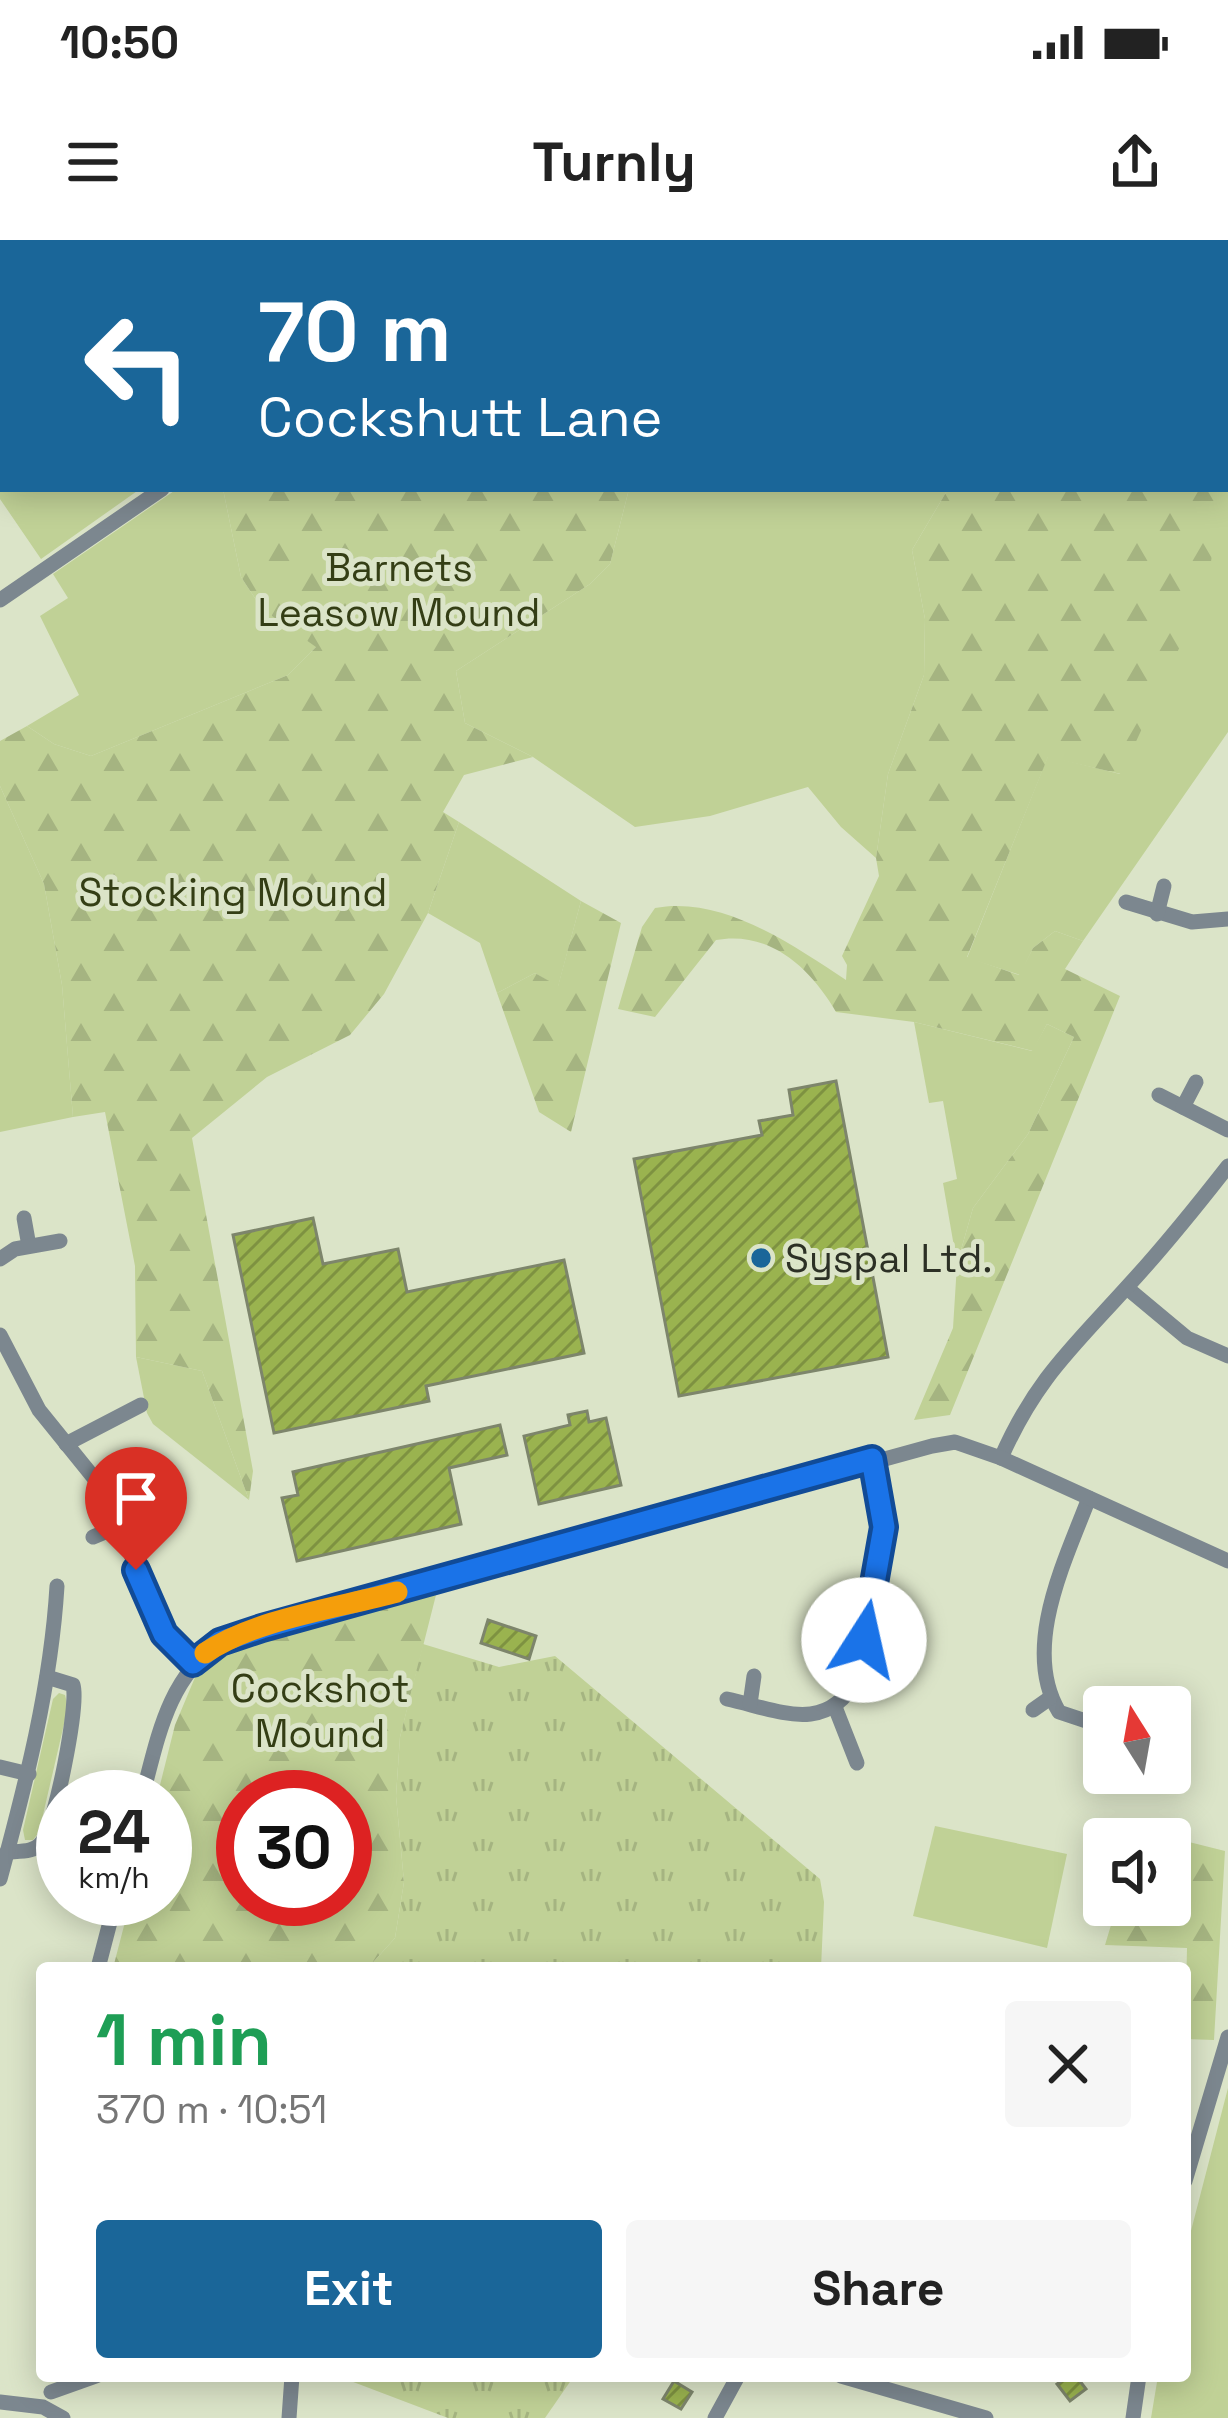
<!DOCTYPE html>
<html lang="en">
<head>
<meta charset="utf-8">
<style>
  body { margin:0; font-family:"Space Grotesk",sans-serif; background:#f6f6f6; color:#222; height:100vh; display:flex; flex-direction:column; font-size:45px; white-space:nowrap }
  * { box-sizing:border-box; margin:0 }
  p { font-size:39px; color:#767676 }
  .icon { flex:none; width:66px; height:66px; fill:none; stroke:currentColor; stroke-width:2; stroke-linecap:round; stroke-linejoin:round }
  .map { position:relative; flex:1; overflow:hidden }
  .drawer { position:absolute; left:36px; top:1722px; width:1155px; height:420px; display:flex; flex-direction:column; background:#fff; border-radius:12px; box-shadow:0 6px 30px #0003 }
  .drawer>* { flex:none }
  .hud { position:absolute; left:0px; top:0px; width:1230px; height:252px; box-shadow:0 6px 30px #0003; background:#1a6699; color:#fff; overflow:hidden }
  .needle { width:78px; rotate:349deg }
  .controls { position:absolute; left:1083px; top:1446px; display:grid; gap:24px }
  .controls a { display:grid; place-items:center; width:108px; height:108px; border-radius:12px; background:#fff; box-shadow:0 6px 30px #0003; font-size:60px }
  .speed { position:absolute; left:36px; top:1530px; display:flex; gap:24px; font-size:60px; font-weight:700; text-align:center }
  .speed>* { display:grid; place-content:center; width:156px; height:156px; border-radius:50%; background:#fff; box-shadow:0 6px 30px #0003; line-height:1 }
  .speed small { font-size:30px; font-weight:400 }
  .speed .limit { border:18px solid #d22; background:#fff; color:#111 }
  .pin { position:absolute; display:grid; place-items:center; width:102px; height:102px; color:#fff; margin:-123px -51px; border-radius:50% 50% 50% 0; rotate:-45deg; box-shadow:0 0 12px #0007 }
  .pin .icon { rotate:45deg }
  .me { position:absolute; width:132px; margin:-66px; rotate:10deg; stroke-linejoin:round; filter:drop-shadow(0 0 9px #0008) }
  .turn { display:flex; align-items:center; gap:42px; height:252px; padding:0 60px; font-size:54px }
  .turn .icon { width:156px; height:156px; stroke-width:2.5 }
  .turn b { display:block; font-size:84px; line-height:102px }
  .round { display:grid; place-items:center; flex:none; width:126px; height:126px; border-radius:12px; background:#f6f6f6 }
  .headline { display:flex; align-items:center; justify-content:space-between; height:204px; padding:0 60px }
  h1 { font-size:72px; font-weight:800; line-height:90px; color:#1e9e55 }
  .primary-button { display:flex; gap:24px; margin-top:auto; padding:24px 60px }
  .primary-button a { flex:1; height:138px; border-radius:12px; background:#1a6699; color:#fff; font-size:48px; font-weight:800; line-height:138px; text-align:center }
  .primary-button a+a { background:#f6f6f6; color:#222 }
  .status { display:flex; justify-content:space-between; align-items:center; height:84px; padding:0 60px; background:#fff; direction:ltr }
  .status svg { height:33px; fill:currentColor }
  header { display:flex; justify-content:space-between; align-items:center; height:156px; padding:0 60px; background:#fff; font-size:54px; font-weight:800 }
  .map>svg:first-child { display:block }
  .green { fill:#c0d196 }
  .forest { fill:url(#forest-firs); fill-rule:evenodd }
  .park { fill:url(#park-tufts) }
  .building { fill:url(#building-hatch); stroke:#7d856b; stroke-width:3 }
  .lines { fill:none; stroke-linecap:round; stroke-linejoin:round }
  .minor { stroke:#7c878f; stroke-width:15 }
  .route-casing { stroke:#114b97; stroke-width:30 }
  .route { stroke:#1a73e8; stroke-width:21 }
  .slow { stroke:#f59e0b; stroke-width:21 }
  .poi-dot { fill:#1a6699; stroke:#dbe4c8; stroke-width:4.5 }
  .labels { text-anchor:middle; stroke-width:10; stroke-linejoin:round; paint-order:stroke }
  .park-label { font-size:39px; fill:#343e15; stroke:#dbe4c8 }
  .poi-label { font-size:39px; fill:#2c3025; stroke:#dbe4c8; text-anchor:start }
</style>
</head>
<body>
<div class="status"><b>10:50</b><svg viewBox="0 0 49 12"><path d="M0 12V9h3v3zM5 12V6h3v6zM10 12V3h3v9zM15 12V0h3v12zM26 1h20v11H26zM47 4h2v5h-2z"/></svg></div>
<header><svg class="icon" aria-label="menu" viewBox="0 0 24 24"><path d="M4 6h16M4 12h16M4 18h16"/></svg>Turnly<svg class="icon" aria-label="share" viewBox="0 0 24 24"><path d="M12 15V3M7 8l5-5 5 5M5 13v7h14v-7"/></svg></header>
<div class="map">
<svg width="1228" height="2178" viewBox="0 0 1228 2178">
  <defs>
    <pattern id="forest-firs" width="22" height="20" patternUnits="userSpaceOnUse" patternTransform="scale(3)"><rect width="22" height="20" fill="#c0d196"/><path d="M5 1l3.5 6h-7zM16 11l3.5 6h-7z" fill="#a5b481"/></pattern>
    <pattern id="park-tufts" width="24" height="20" patternUnits="userSpaceOnUse" patternTransform="scale(3)"><rect width="24" height="20" fill="#c0d196"/><path d="M3 7l-1-3M5 7V3M7 7l1-3M15 17l-1-3M17 17v-4M19 17l1-3" fill="none" stroke="#a5b481"/></pattern>
    <pattern id="building-hatch" width="6" height="6" patternUnits="userSpaceOnUse" patternTransform="scale(3)"><rect width="6" height="6" fill="#9ab34f"/><path d="M-1 1l2-2M0 6l6-6M5 7l2-2" fill="none" stroke="#7e9241"/></pattern>
  </defs>
  <rect width="100%" height="100%" fill="#dbe4c8"/>
  <!-- green -->
  <g class="green">
    <polygon points="0,0 55,3 3,3 3,249 140,249 41,319 0,259"/>
    <polygon points="80,0 651,0 644,3"/>
    <polygon points="1228,232 1228,492 1083,701 1055,691 1033,708 1020,735 967,718 1048,516 1120,534 1222,249 1227,249"/>
    <polygon points="177,249 223,249 241,337 262,369 317,406 288,435 91,516 54,504 27,486 79,455 40,376 68,358 53,334"/>
    <polygon points="629,249 948,249 912,310 925,379 924,435 888,534 876,618 841,587 808,547 710,576 635,587 533,517 465,483 456,431 590,344 610,324"/>
    <polygon points="0,546 44,644 62,745 73,877 0,892"/>
    <polygon points="459,582 581,661 558,747 535,733 497,753 480,703 428,673"/>
    <polygon points="914,782 1032,811 1047,784 1074,797 1028,894 973,968 957,1024 943,943 957,939 943,861 929,863"/>
    <polygon points="136,1117 202,1131 249,1260 153,1184 147,1173"/>
    <polygon points="59,1453 65,1455 68,1467 39,1592 33,1600 25,1600 23,1590 53,1459"/>
    <polygon points="935,1586 1067,1614 1047,1708 913,1676"/>
    <polygon points="1228,1848 1228,2178 1151,2178 1158,2136 1185,2136 1185,2014"/>
  </g>
  <!-- forest -->
  <g class="forest">
    <polygon points="223,249 629,249 610,324 590,344 456,431 465,483 533,517 464,535 443,572 459,582 428,673 384,754 350,795 267,837 192,898 253,1231 249,1260 202,1131 136,1117 135,1026 105,872 73,877 62,745 44,644 0,546 0,501 27,486 54,504 91,516 288,435 316,407 262,369 241,337"/>
    <path d="M948 249H1222L1207 348 1121 534 1048 517 967 717 1019 735 1033 708 1055 691 1083 701 1065 729 1120 756 950 1175 914 1180 953 1088 957 1024 973 968 1028 894 1074 797 1047 784 1033 811 914 782 836 772C811 729 770 690 716 700L655 777 618 769 642 687 655 668C723 655 794 706 846 740L847 725 842 716 879 636 876 618 888 534 924 435 925 379 912 310Z"/>
    <polygon points="581,661 621,683 571,892 539,872 497,753 535,733 558,746"/>
    <path d="M436 1355 400 1497 396 1556 404 1642 395 1698 368 1728H113L131 1659H165V1557H157L175 1485 196 1435 237 1403ZM243 1557H345V1659H243Z"/>
    <polygon points="1185,1601 1225,1611 1214,1800 1185,1799 1187,1708 1105,1705 1117,1665 1170,1665 1170,1604"/>
  </g>
  <!-- park -->
  <g class="park">
    <polygon points="423,1404 499,1427 555,1416 820,1639 824,1662 821,1728 368,1728 395,1698 404,1642 396,1556 400,1497"/>
    <polygon points="348,2136 574,2136 545,2178 448,2178 348,2140"/>
  </g>
  <!-- building -->
  <g class="building">
    <polygon points="836,841 888,1117 679,1156 634,919 762,895 759,881 793,875 789,850"/>
    <polygon points="313,978 323,1024 398,1009 407,1052 564,1020 584,1113 426,1146 429,1161 274,1193 233,995"/>
    <polygon points="587,1171 589,1182 606,1178 621,1245 539,1264 524,1196 570,1185 568,1175"/>
    <polygon points="500,1185 507,1215 449,1228 461,1284 297,1321 282,1258 298,1255 293,1232"/>
    <polygon points="488,1380 536,1396 529,1419 481,1403"/>
    <polygon points="1068,2136 1076,2136 1086,2149 1070,2161 1057,2144"/>
    <polygon points="674,2141 692,2152 681,2169 663,2159"/>
  </g>
  <g class="lines">
    <!-- minor -->
    <g class="minor">
      <polyline points="697,3 703,0"/>
      <polyline points="0,360 162,249"/>
      <polyline points="1126,662 1192,682 1228,679"/>
      <polyline points="1157,674 1164,646"/>
      <polyline points="1159,855 1228,890"/>
      <polyline points="1183,867 1196,842"/>
      <polyline points="24,978 29,1006"/>
      <polyline points="0,1019 15,1009 60,1001"/>
      <polyline points="1127,1048 1187,1098 1228,1116"/>
      <polyline points="0,1095 39,1170 94,1238 119,1286 164,1395 193,1423"/>
      <polyline points="66,1204 141,1165"/>
      <path d="M1001 1218C1035 1140 1072 1108 1127 1047 1163 1008 1196 967 1228 926"/>
      <path d="M1089 1258C1065 1321 1021 1408 1059 1472L1104 1487"/>
      <polyline points="93,1297 119,1286"/>
      <path d="M727 1459C778 1470 827 1496 857 1438L883 1287 872 1219"/>
      <polyline points="750,1464 754,1436"/>
      <polyline points="835,1467 857,1523"/>
      <polyline points="1033,1470 1050,1458"/>
      <polyline points="1170,1499 1176,1500"/>
      <polyline points="0,1527 29,1534"/>
      <path d="M142 1557C158 1498 167 1439 220 1402L932 1206 955 1202 1001 1218 1228 1321"/>
      <path d="M7 1612C20 1611 34 1613 42 1602 55 1585 79 1465 73 1445L47 1437"/>
      <path d="M0 1639C26 1543 51 1446 57 1346"/>
      <polyline points="98,1728 116,1659"/>
      <polyline points="1185,1941 1228,1797"/>
      <polyline points="841,2136 986,2178"/>
      <polyline points="51,2152 96,2136"/>
      <polyline points="0,2162 43,2167 63,2178"/>
      <polyline points="289,2178 292,2136"/>
      <polyline points="715,2178 738,2136"/>
      <polyline points="1133,2178 1139,2136"/>
    </g>
  </g>
  <g class="lines">
    <!-- route casing -->
    <g class="route-casing">
      <polyline id="route" points="136,1330 164,1394 193,1423 220,1402 262,1388 872,1219 884,1287 864,1400"/>
    </g>
    <!-- route -->
    <use href="#route" class="route"/>
    <!-- slow -->
    <path class="slow" d="M205 1413C255 1379 338 1368 397 1352"/>
  </g>
  <!-- markers -->
  <circle class="poi-dot" cx="761" cy="1018" r="12"/>
  <g class="labels">
    <!-- park labels -->
    <g class="park-label">
      <text x="399" y="341">Barnets<tspan x="399" dy="45">Leasow Mound</tspan></text>
      <text x="233" y="666">Stocking Mound</text>
      <text x="320" y="1462">Cockshot<tspan x="320" dy="45">Mound</tspan></text>
    </g>
    <!-- poi labels -->
    <g class="poi-label">
      <text x="785" y="1032">Syspal Ltd.</text>
    </g>
  </g>
</svg>
<div class="controls">
<a><svg class="needle" viewBox="-14 -14 28 28"><path d="M0-13l5 13h-10z" fill="#e53935"/><path d="M0 13l5-13h-10z" fill="#767676"/></svg></a>
<a><svg class="icon" aria-label="sound" viewBox="0 0 24 24"><path d="M4 9h4l5-4v14l-5-4H4zM17 9q2 3 0 6"/></svg></a>
</div>
<div class="speed"><div>24<small>km/h</small></div><div class="limit">30</div></div>
<div class="pin" style="left:136px;top:1330px;background:#d93025"><svg class="icon" aria-label="arrive" viewBox="0 0 24 24"><path d="M6 21V4h12l-3 4 3 4H6"/></svg></div>
<svg class="me" style="left:864px;top:1400px" viewBox="-20 -20 40 40"><circle r="19" fill="#fff"/><path d="M0-13L10 11 0 6-10 11z" fill="#1a73e8"/></svg>
<div class="hud">
<div class="turn"><svg class="icon" aria-label="left" viewBox="0 0 24 24"><path d="M17 20v-9H6M10 6l-5 5 5 5"/></svg><div><b>70 m</b>Cockshutt Lane</div></div>
</div>
<section class="drawer">
<div class="headline"><div><h1>1 min</h1><p>370 m · 10:51</p></div><a class="round"><svg class="icon" aria-label="close" viewBox="0 0 24 24"><path d="M6 6l12 12M18 6L6 18"/></svg></a></div>
<div class="primary-button"><a>Exit</a><a>Share</a></div>
</section>
</div>
</body>
</html>
